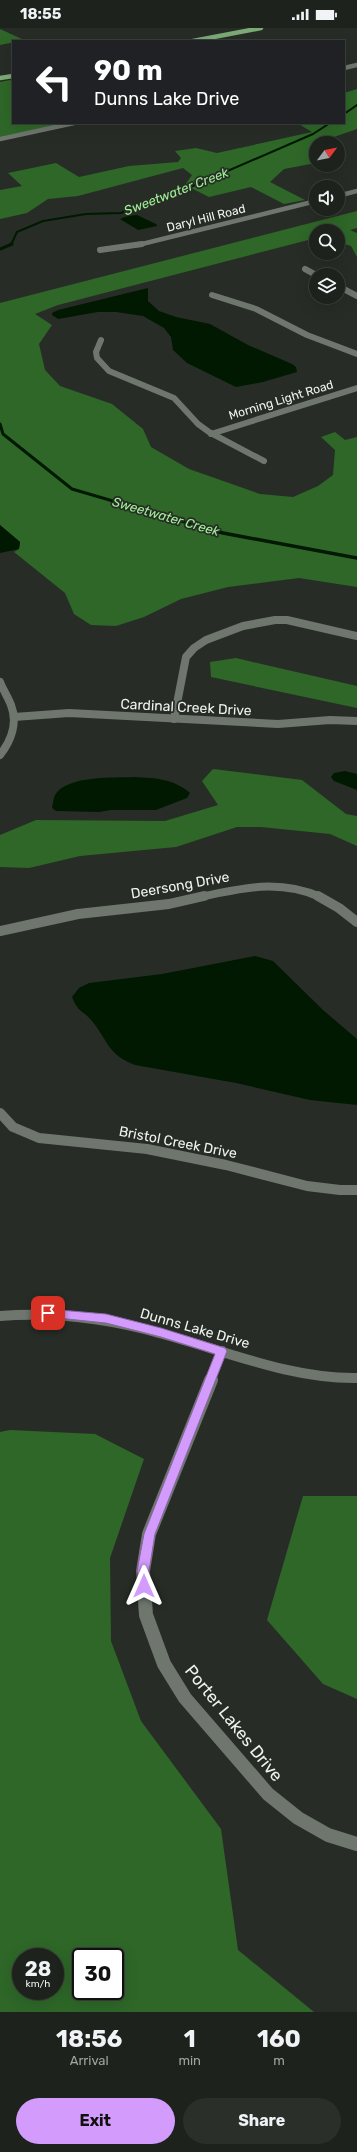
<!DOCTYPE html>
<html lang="en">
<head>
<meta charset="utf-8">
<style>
  body { margin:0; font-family:Rubik,sans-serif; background:#2a2f29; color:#f1f3f6; height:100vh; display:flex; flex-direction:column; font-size:15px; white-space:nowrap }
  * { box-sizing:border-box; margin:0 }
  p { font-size:13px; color:#a0a4a3 }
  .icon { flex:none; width:22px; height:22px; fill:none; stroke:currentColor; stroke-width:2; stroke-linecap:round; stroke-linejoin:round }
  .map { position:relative; height:1984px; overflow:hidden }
  .drawer { display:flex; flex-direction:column; background:#1d221c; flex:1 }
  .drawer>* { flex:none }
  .hud { position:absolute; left:12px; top:12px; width:333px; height:84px; border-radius:0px; box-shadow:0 4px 16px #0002,0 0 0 1px #3b3f3b; background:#202124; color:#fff; overflow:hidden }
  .needle { width:26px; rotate:58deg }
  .buttons { position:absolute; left:309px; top:108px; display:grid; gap:8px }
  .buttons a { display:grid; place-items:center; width:36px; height:36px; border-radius:50%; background:#1d221c; box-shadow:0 4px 16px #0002,0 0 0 1px #3b3f3b; font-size:20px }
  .speed { position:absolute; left:12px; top:1920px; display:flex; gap:8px; font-size:20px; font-weight:700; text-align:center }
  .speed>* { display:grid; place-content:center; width:52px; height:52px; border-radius:50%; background:#1d221c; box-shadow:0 4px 16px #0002,0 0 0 1px #3b3f3b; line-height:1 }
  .speed small { font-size:10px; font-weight:400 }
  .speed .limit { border:2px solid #111; border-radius:6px; background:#fff; color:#111 }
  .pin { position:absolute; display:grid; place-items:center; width:34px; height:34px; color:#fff; margin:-17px; border-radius:8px; box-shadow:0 2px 6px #0006 }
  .me { position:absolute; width:44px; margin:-22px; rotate:0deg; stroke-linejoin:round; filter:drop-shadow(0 0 3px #0008) }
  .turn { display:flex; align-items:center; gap:14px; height:84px; padding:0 16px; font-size:18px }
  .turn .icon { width:52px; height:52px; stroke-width:2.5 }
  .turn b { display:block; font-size:28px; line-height:34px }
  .eta { display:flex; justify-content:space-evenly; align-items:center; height:68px; text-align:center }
  .eta b { font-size:24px; font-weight:700; line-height:28px }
  .primary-button { display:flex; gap:8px; margin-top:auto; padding:8px 16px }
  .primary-button a { flex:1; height:46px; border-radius:24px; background:#d39cfc; color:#111; font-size:16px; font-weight:700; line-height:46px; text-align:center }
  .primary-button a+a { background:#2a2f29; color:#f1f3f6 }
  .status { display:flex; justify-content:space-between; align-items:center; height:28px; padding:0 20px; background:#1d221c; direction:ltr }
  .status svg { height:11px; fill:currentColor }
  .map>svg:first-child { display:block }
  .forest { fill:#2e6728; fill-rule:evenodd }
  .water { fill:#001900 }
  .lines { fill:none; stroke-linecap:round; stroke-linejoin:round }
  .stream-far2 { stroke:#001900; stroke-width:2 }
  .stream-far1 { stroke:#001900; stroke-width:3 }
  .stream { stroke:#001900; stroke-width:3.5 }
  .street-far4 { stroke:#6e766d; stroke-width:4.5 }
  .street-far3 { stroke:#6e766d; stroke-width:6 }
  .street-far2 { stroke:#6e766d; stroke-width:8 }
  .street-far1 { stroke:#6e766d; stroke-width:10 }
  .street { stroke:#6e766d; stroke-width:14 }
  .primary { stroke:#7cab77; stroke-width:4.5 }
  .route { fill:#d39cfc; stroke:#8965a4 }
  .labels { text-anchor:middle; stroke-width:3.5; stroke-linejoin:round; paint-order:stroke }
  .far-street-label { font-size:12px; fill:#eff4ef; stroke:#272d26 }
  .far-water-label { font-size:13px; font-style:italic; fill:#a0f096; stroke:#272d26 }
  .street-label { font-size:14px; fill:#eff4ef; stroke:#272d26 }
  .near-street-label { font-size:17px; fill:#eff4ef; stroke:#272d26 }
</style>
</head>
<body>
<div class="status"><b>18:55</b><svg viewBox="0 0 49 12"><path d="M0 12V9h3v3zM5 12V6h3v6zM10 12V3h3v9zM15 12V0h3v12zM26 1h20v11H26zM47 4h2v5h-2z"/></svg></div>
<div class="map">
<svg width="357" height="1984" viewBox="0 0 357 1984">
  <rect width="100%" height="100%" fill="#272d26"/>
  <!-- forest -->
  <g class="forest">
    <polygon points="0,1 24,12 0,17"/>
    <polygon points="10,52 13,54 13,95 68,95 0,109 0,54"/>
    <polygon points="357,61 357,101 322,113 324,115 316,115 316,135 284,141 270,154 305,172 284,176 251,159 209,169 185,157 192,147 183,140 78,168 48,171 27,185 0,191 0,162 22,158 8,145 56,135 79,149 129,138 178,134 181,130 175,123 196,120 217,125 312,104 297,95 344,95 344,65"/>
    <polygon points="357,183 357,200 350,202 357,205 357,229 351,218 338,214 338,203 316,203 316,210 58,277 35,286 52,297 39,316 45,342 60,358 112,376 143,401 151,419 189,441 260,466 293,469 318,458 333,447 335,422 321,409 335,404 345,412 357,409 357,559 299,550 228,559 181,571 144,589 116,598 91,597 74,586 65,565 14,524 19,521 20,514 0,497 0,275"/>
    <polygon points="236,630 357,658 357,680 211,649 210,634"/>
    <polygon points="213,741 302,752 346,786 357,788 357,818 330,806 261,799 237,799 176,819 80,828 29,840 0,839 0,807 36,792 165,793 218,777 202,753"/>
    <path d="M10 1402 95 1406 144 1431 110 1530 111 1613 141 1693 221 1801 238 1922 314 1984H0V1404ZM21 1929H55V1963H21ZM81 1929H115V1963H81Z"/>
    <polygon points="303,1468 357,1468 357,1671 323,1656 267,1592"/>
  </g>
  <!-- water -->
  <g class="water">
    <polygon points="137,187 156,196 157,198 138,202 120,191 127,188"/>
    <polygon points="148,260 148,273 159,283 176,289 210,296 248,317 292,336 296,339 297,344 263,354 236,359 187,335 173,322 171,309 164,300 143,288 116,284 98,284 58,291 52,287 52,285 58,282"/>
    <polygon points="0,497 20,514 19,521 0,525"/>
    <polygon points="345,743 357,746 357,762 334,753 331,749 334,745"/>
    <path d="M135 749C156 750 174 751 190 765L187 770 156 782H111L99 784 56 783 52 780C53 776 53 771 55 767 67 747 114 750 135 749Z"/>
    <path d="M255 928 273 933 323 982 357 1011V1077L310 1072 236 1055 135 1037C107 1026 109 1014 92 993 83 982 79 986 72 969L79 960 89 955 162 946Z"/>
  </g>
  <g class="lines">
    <!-- stream-far2 -->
    <g class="stream-far2">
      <polyline points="344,86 357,77"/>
      <polyline points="11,217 17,204 43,193 86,186 121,185 150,172 179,164 313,106 330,95"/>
    </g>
    <!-- stream-far1 -->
    <g class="stream-far1">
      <polyline points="0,221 12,216"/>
      <polyline points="0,396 3,406 72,461 205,500"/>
    </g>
    <!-- stream -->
    <polyline class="stream" points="201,499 223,505 357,530"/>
    <!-- street-far4 -->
    <g class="street-far4">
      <polyline points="344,40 357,37"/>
      <polyline points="0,111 74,95"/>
      <polyline points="338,168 357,163"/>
      <polyline points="138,217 316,173"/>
    </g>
    <!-- street-far3 -->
    <g class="street-far3">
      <polyline points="100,222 142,216"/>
      <polyline points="305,241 316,247"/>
      <polyline points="338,258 357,268"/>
      <polyline points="212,267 256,281 307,307 357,326"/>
      <polyline points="101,312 96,324 97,330 109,343 174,370 198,396 209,404 264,433"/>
      <polyline points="211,406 357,360"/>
    </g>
    <!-- street-far2 -->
    <g class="street-far2">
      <path d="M0 654C3 662 8 669 11 677 18 695 11 713 0 727"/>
      <polyline points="14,689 69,685 278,696 330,692 357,693"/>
      <polyline points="174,691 186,629 194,620 206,612 243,598 275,592 287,592 357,608"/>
      <path d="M200 869C241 860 280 851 320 869"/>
    </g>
    <!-- street-far1 -->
    <g class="street-far1">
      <polyline points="318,868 339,880 357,894"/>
      <polyline points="0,903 78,886 169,876 204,868"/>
      <polyline points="0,1085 13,1099 39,1110 147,1121 226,1137 307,1158 340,1162 357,1162"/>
      <path d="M0 1288C55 1284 106 1290 159 1305 224 1322 289 1351 357 1350"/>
      <polyline points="210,1353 222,1323"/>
    </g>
    <!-- street -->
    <polyline class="street" points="211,1352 149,1506 143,1543 146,1587 164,1636 185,1670 268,1766 298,1790 328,1807 357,1816"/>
    <!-- primary -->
    <g class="primary">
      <polyline points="193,13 261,0"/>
      <polyline points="0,50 13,48"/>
    </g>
  </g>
  <!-- route -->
  <polygon class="route" points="48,1281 106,1286 161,1300 225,1320 227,1323 155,1506 149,1543 150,1558 148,1562 144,1563 140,1562 137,1543 144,1506 215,1326 161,1309 106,1295 48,1289 42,1285"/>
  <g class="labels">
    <!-- far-street labels -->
    <g class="far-street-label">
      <text transform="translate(206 190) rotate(-14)" y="4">Daryl Hill Road</text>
      <text transform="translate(281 372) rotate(-17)" y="4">Morning Light Road</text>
    </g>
    <!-- far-water labels -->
    <g class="far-water-label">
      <text transform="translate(176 163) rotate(-21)" y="5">Sweetwater Creek</text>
      <text transform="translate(166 488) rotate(16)" y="5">Sweetwater Creek</text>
    </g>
    <!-- street labels -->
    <g class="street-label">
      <text transform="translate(186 679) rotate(3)" y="5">Cardinal Creek Drive</text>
      <text transform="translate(180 857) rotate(-10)" y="5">Deersong Drive</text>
      <text transform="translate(178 1114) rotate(11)" y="5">Bristol Creek Drive</text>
      <text transform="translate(195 1300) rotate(16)" y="5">Dunns Lake Drive</text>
    </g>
    <!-- near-street labels -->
    <g class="near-street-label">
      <text transform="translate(234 1695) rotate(51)" y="6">Porter Lakes Drive</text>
    </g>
  </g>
</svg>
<div class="buttons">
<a><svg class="needle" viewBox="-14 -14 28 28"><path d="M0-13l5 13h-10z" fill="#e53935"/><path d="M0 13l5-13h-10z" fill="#a0a4a3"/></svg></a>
<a><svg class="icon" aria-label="sound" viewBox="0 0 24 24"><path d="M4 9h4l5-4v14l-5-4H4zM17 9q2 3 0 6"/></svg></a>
<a><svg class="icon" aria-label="search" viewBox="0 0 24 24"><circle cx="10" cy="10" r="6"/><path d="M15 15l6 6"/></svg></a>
<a><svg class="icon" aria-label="layers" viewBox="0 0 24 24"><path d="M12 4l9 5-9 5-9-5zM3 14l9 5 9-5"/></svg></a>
</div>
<div class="speed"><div>28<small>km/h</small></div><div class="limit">30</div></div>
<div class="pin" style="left:48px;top:1285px;background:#d93025"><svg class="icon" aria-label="arrive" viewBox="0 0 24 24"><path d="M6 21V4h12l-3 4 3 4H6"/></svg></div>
<svg class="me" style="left:144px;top:1558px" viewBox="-20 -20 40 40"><path d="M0-17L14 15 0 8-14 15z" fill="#d39cfc" stroke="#fff" stroke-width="4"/></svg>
<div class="hud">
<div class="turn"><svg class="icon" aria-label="left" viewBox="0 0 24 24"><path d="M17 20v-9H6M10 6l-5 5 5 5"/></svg><div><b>90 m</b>Dunns Lake Drive</div></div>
</div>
</div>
<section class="drawer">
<div class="eta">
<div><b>18:56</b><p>Arrival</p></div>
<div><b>1</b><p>min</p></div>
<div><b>160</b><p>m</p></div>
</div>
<div class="primary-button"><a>Exit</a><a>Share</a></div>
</section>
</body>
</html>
